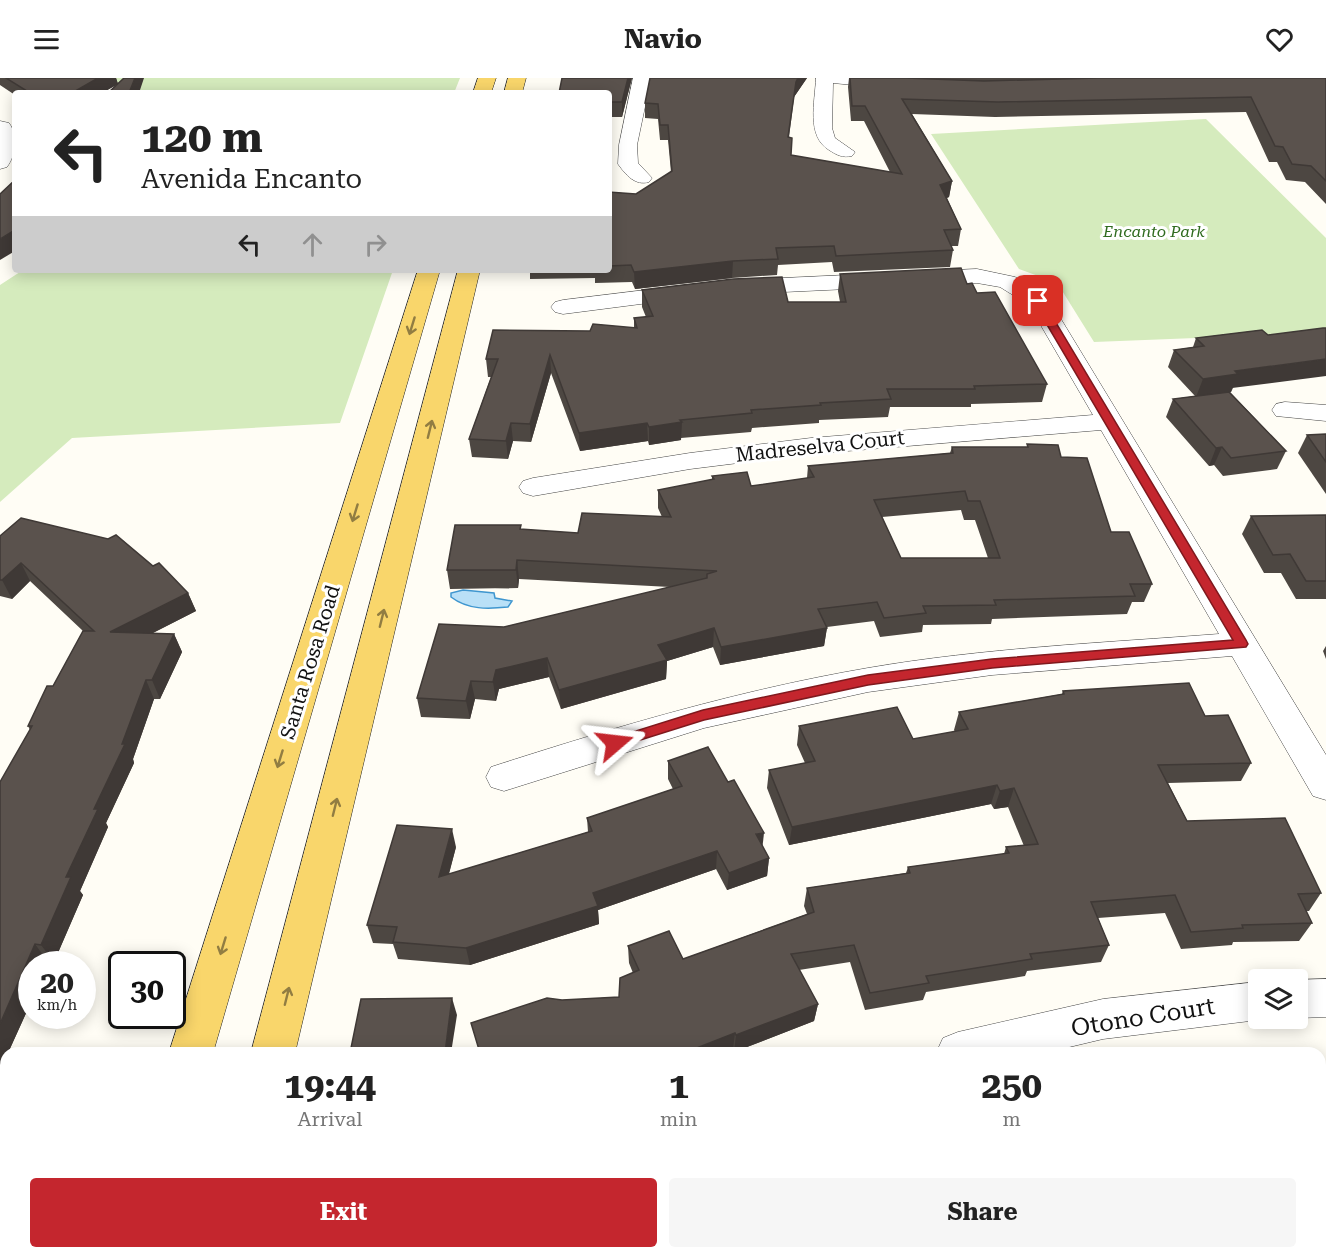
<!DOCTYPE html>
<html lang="en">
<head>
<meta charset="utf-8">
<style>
  body { margin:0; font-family:"Roboto Serif",serif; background:#f6f6f6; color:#222; height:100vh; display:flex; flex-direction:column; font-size:22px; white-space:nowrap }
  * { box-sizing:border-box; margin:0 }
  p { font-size:20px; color:#767676 }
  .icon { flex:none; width:33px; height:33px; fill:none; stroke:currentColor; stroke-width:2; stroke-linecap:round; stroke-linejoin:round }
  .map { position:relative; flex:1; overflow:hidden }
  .side { position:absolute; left:0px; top:969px; width:1326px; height:212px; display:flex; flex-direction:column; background:#fff; border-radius:18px 18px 0 0; box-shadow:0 3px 15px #0003 }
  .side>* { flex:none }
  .banner { position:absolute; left:12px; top:12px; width:600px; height:183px; border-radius:6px; box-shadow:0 3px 15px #0003; background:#fff; color:#222; overflow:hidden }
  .controls { position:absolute; left:1248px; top:891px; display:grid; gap:12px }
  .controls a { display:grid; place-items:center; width:60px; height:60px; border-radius:6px; background:#fff; box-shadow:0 3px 15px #0003; font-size:30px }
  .speed { position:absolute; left:18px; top:873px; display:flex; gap:12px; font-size:30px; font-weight:700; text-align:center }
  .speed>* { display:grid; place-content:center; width:78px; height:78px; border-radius:50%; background:#fff; box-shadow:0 3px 15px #0003; line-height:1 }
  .speed small { font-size:15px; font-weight:400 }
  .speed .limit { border:3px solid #111; border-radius:9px; background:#fff; color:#111 }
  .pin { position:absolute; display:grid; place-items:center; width:51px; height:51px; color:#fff; margin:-26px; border-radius:12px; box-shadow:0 3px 9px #0006 }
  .me { position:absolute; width:66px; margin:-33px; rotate:73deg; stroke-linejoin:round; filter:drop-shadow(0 0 4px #0008) }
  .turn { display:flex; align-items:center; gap:21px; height:126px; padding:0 30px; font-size:27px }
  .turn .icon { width:78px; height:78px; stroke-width:2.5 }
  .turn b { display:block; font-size:42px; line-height:51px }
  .lanes { display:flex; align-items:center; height:57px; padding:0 30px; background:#0003; justify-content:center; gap:30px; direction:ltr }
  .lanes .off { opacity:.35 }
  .eta { display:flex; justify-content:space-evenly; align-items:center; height:102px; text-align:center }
  .eta b { font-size:36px; font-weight:700; line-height:42px }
  .action { display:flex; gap:12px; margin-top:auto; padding:12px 30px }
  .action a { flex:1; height:69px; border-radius:6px; background:#c4262e; color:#fff; font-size:24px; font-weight:700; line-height:69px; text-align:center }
  .action a+a { background:#f6f6f6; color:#222 }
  header { display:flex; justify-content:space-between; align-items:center; height:78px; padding:0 30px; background:#fff; font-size:27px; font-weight:700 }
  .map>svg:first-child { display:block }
  .green { fill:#d5ebbd }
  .water { fill:#b9e0f7; stroke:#3f96cf; stroke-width:1.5 }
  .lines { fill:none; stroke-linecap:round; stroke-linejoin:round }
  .minor-casing { stroke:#444; stroke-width:1 }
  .major-casing { stroke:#222; stroke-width:1 }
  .minor { fill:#fff; fill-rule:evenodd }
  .major { fill:#f9d66b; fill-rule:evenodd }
  .wall { fill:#4d4742; fill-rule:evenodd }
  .shaded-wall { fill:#3f3936 }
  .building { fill:#5a524d; stroke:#3f3936; stroke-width:1.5; fill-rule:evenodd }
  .oneway { stroke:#917d42 }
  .route { fill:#c4262e; stroke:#7f191e; stroke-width:1.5 }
  .labels { text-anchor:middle; stroke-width:6; stroke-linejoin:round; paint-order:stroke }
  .far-park-label { font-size:16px; font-style:italic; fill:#2f6b1f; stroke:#fff }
  .street-label { font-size:20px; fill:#111; stroke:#fff }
  .near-street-label { font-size:24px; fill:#111; stroke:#fff }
</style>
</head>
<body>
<header><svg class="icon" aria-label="menu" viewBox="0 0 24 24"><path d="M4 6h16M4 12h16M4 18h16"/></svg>Navio<svg class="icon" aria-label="heart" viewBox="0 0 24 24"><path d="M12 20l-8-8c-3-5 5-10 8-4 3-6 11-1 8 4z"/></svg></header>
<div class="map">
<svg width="1326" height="1180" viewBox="0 0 1326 1180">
  <rect width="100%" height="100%" fill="#fffdf5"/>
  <!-- green -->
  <g class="green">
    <polygon points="94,0 460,0 454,15 138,15"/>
    <polygon points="1206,41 1326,160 1326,255 1094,264 1061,211 1041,199 1019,191 931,56"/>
    <polygon points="23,192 393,192 340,345 72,360 0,424 0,207"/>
  </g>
  <!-- water -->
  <path class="water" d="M463 512 494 515 495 520 512 523 508 529C488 531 468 532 451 519V515Z"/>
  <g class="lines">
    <!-- minor casing -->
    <g class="minor-casing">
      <g id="minor">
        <path d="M633 0H651L637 67 638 85 652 100 649 104C635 108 626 97 618 86L619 67Z"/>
        <path d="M816 0H885L900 2 903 6 900 10 894 11 833 5 832 50 835 60 855 74 852 78C842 80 837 77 829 72 806 58 815 24 816 0Z"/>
        <path d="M0 43 9 45C19 59 16 76 7 89L0 91Z"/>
        <path d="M977 191 1015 199 1046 218 1050 223 1326 677V722L1313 718 1232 578 992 597 868 614 704 650 504 713 491 709 486 699 491 689C615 649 740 612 868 590 984 570 1102 565 1219 556L1101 352 811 376 690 391 533 418 523 415 519 409 523 403 533 400 690 375 811 360 1093 337 1029 227 1000 209 977 205 741 216 733 214 730 209 733 204 741 202Z"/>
        <polygon points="687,207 695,209 698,214 695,219 563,236 555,234 551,229 555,224 563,222"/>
        <polygon points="1285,324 1326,327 1326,343 1276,338 1272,332 1276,326"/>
        <polygon points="1326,901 1326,939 1298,940 1298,902"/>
        <polygon points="1258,904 1258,940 1263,940 1258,942 1103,961 1044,975 936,975 943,960 958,954 1103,921"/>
        <polygon points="423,1174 479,1174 477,1180 422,1180"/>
      </g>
    </g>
    <!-- major casing -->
    <g class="major-casing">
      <g id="major">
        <polygon points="478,0 496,0 491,15 473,15"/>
        <polygon points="508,0 526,0 522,15 504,15"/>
        <polygon points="418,192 440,192 213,975 169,975"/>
        <polygon points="458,192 480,192 295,975 251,975"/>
        <polygon points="113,1174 162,1174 160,1180 112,1180"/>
        <polygon points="212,1174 261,1174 260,1180 212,1180"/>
      </g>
    </g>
    <!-- minor -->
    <use href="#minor" class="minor"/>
    <!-- major -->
    <use href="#major" class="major"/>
  </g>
  <!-- wall -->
  <g class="wall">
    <polygon points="0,0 116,0 118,6 102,15 15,15 15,17 0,7"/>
    <polygon points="632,0 622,39 609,39 609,15"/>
    <polygon points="650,0 807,0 794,19 789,59 791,77 890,94 864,43 851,43 848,9 849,0 1326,0 1326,126 1305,104 1286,102 1277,84 1269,84 1246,34 995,39 912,36 952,103 949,119 947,120 961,151 958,168 951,168 953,172 950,189 834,194 832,184 778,187 777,197 732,200 635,211 632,204 595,205 595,200 530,201 530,192 609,192 609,114 636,116 671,94 668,62 660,62 658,41 645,40 645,25"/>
    <polygon points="840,196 967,206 977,215 1047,306 1042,324 971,326 971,329 890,329 888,339 819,342 819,345 752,350 751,354 681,360 681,362 649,367 648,363 580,373 551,295 531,364 513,363 508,381 472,379 469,361 491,299 488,299 486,281 590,253 634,249 634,240 646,239 642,229 642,212 788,224 840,224 838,213"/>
    <polygon points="1262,252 1231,314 1230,314 1286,373 1277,391 1223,398 1214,387 1209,388 1166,339 1173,321 1195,318 1168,289 1174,272 1193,269 1196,260"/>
    <polygon points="1326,356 1326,416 1298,375 1307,357"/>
    <path d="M1027 366 1061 379 1111 454 1152 506 1144 524H1132L1127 536 992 541 991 546 923 547 922 554 880 559 874 543 827 549 824 568 720 587 713 569 667 583 666 601 561 631 549 599 499 611 496 623 475 621 470 641 421 639 417 620 504 549 670 509 519 501 518 510 450 511 447 492 521 452 578 455 662 439 658 430V412L712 402V398L751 408 807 400 808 388 950 375 952 369H1027ZM961 432 964 442H975L988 480H901L882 439Z"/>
    <polygon points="1326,437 1326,521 1296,521 1281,495 1264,495 1242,456 1251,438"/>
    <polygon points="0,458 153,488 188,515 196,533 153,555 174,556 182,574 160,621 154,621 133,681 134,685 106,745 108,749 80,813 83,817 54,884 48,884 32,886 32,922 8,975 6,975 6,996 0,1011 30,652 28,648 53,608 83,553 30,503 12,521 0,518"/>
    <polygon points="1326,568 1326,581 1323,573"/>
    <polygon points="1063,613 1205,638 1251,685 1241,703 1168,705 1187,743 1321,815 1309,833 1306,833 1312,845 1299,863 1233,864 1232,867 1181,871 1165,835 1098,840 1109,867 1101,884 1027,893 1025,898 926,914 923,922 865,932 850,884 799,892 818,926 814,943 734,974 733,971 562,922 619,919 633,895 629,885 628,868 683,881 807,836 804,828 807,810 906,795 908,789 1004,776 1006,769 1024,768 1008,729 994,731 991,726 789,767 767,710 769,692 805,685 797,667 799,648 913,661 955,654 954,652 959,634 1062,616"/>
    <polygon points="668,683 762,768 769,780 767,798 727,812 716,791 598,832 599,846 470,887 398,881 393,866 373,865 367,847 456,769 449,796 588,754 587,740 673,711 668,701"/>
    <polygon points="1326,998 1326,1180 759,1180 757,1174 1320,1174"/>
  </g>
  <!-- shaded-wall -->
  <g class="shaded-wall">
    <polygon points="98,0 116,0 118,6 102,15 72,15"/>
    <polygon points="135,0 144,0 139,15 129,15"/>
    <polygon points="628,0 632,0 622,39 622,24"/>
    <polygon points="798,0 807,0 794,19 787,75 796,4"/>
    <polygon points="952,103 949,119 938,123 940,107"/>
    <polygon points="15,152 15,173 0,182 0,161"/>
    <polygon points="733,183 732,200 635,211 634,194"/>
    <polygon points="550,277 551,295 531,364 530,346"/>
    <polygon points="1326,281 1326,298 1232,310 1231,314 1196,319 1203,301 1235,293"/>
    <polygon points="682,344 681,362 649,367 649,349"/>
    <polygon points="511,345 513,363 508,381 506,363"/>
    <polygon points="647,345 648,363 580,373 579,355"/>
    <polygon points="1222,369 1214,387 1209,388 1216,370"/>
    <polygon points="517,482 519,501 518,510 516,492"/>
    <polygon points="21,485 30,503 12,521 2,502"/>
    <polygon points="188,515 196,533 119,572 110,554"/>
    <polygon points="714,550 713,569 667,583 666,601 561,631 559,612 658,567"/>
    <polygon points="827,550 824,568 720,587 721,569"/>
    <polygon points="174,556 182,574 160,621 152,602"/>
    <polygon points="547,580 549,599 499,611 496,623 493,604 496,592"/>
    <polygon points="146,602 154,621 133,681 134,685 106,745 108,749 80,813 83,817 54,884 41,867 66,799 94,731 122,666"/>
    <polygon points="471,603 475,621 470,641 466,623"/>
    <polygon points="997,707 991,726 789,767 792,749"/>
    <polygon points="1014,710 1008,729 994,731 1000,713"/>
    <polygon points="452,751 456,769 443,817 439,799"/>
    <polygon points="764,755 762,773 756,756"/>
    <polygon points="717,773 716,791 598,832 599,846 470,887 466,870 593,815"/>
    <polygon points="769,780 767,798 727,812 729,795"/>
    <polygon points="35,866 48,884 47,886 32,886 32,922 8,975 6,975 6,996 0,1011 0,946"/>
    <polygon points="452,920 457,937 451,975 445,975"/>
    <polygon points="818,926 814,943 734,974 736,957"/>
    <polygon points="735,955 733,971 724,975 684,975"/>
  </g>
  <!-- building -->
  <g class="building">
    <polygon points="6,0 98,0 72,15 30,15"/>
    <polygon points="124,0 135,0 129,15 108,15"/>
    <polygon points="562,0 628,0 622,24 609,24 609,15 559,15"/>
    <polygon points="650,0 798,0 796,4 788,59 792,60 791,77 902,96 865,28 852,28 850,0 906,0 984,3 1098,0 1326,0 1326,103 1311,88 1292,86 1283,69 1275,68 1251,19 998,24 902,21 952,103 940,107 961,151 944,152 953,172 836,178 834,168 776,170 778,181 733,183 634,194 631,187 609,188 609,114 636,116 672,93 668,47 660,47 658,26 645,25"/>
    <polygon points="15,102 15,152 0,161 0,116"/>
    <polygon points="961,190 967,206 972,205 977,215 995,214 1047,306 974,308 975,311 887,311 891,321 820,325 821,327 751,332 752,335 680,342 682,344 649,349 647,345 579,355 550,277 530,346 511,345 506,363 469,361 498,281 486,281 493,252 590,253 593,246 637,250 634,240 653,238 642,212 733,201 782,199 788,224 846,224 840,196"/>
    <polygon points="1323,250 1326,250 1326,281 1235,293 1238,296 1203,301 1174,272 1204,268 1196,260 1262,252 1268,257"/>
    <polygon points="1229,314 1286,373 1231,380 1222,369 1216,370 1173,321"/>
    <polygon points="1326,356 1326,384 1307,357"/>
    <path d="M1027 366 1058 367 1061 379 1087 380 1111 454H1129L1152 506H1130L1135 518 994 522 996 527 923 528 926 535 884 540 877 524 818 531 827 550 721 569 714 550 658 567 667 582 559 612 547 580 496 592 493 604 471 603 466 623 417 620 439 546 504 549 707 500V496L717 493 517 482 516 492H447L455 447H521L520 451 578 455 582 435 671 439 658 412 714 401 712 398 747 394 751 408 814 399 808 388 953 375 952 369H1028ZM965 413 968 423H980L1000 480H901L874 422Z"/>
    <polygon points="1326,437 1326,503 1306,503 1290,476 1273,477 1251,438"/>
    <polygon points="21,440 108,461 116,457 153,488 159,485 188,515 110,554 174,556 152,602 146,602 122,666 125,666 94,731 98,731 66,799 71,799 41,867 35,866 0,946 0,704 32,648 28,648 47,608 53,608 83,553 94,553 21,485 2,502 0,502 0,458"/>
    <polygon points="1189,605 1205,638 1228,637 1251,685 1158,687 1187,743 1285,740 1321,815 1298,816 1312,845 1242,847 1243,850 1191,854 1175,817 1091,824 1109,867 1030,876 1032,881 926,898 929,905 870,915 854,867 791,876 818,926 736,957 735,955 684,975 480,975 471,945 547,920 562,922 619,919 620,900 639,892 628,868 669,853 683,881 814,834 807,810 910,795 908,789 1009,775 1006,769 1038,766 1014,710 1000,713 997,707 792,749 769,692 815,683 799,648 897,629 913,661 968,651 959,634 1064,616 1063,613"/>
    <polygon points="708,669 728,704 734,702 764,755 756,756 769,780 729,795 717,773 593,815 598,828 466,870 393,864 397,849 367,847 397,747 452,751 439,799 592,753 587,740 682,708 668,683"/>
    <polygon points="452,920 445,975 350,975 361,921"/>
    <polygon points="1326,998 1326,1178 1300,1180 1298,1174 1320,1174 1320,999"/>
    <polygon points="765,1174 1293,1174 1257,1180 768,1180"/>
  </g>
  <!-- one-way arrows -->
  <defs><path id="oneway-shaft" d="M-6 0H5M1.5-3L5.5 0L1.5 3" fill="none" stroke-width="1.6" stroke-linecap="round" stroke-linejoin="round" transform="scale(1.5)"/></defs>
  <g class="oneway">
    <use href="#oneway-shaft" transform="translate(412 248) rotate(107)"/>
    <use href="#oneway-shaft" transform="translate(430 351) rotate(-76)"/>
    <use href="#oneway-shaft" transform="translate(355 435) rotate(107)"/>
    <use href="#oneway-shaft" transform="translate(382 540) rotate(-76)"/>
    <use href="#oneway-shaft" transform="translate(280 681) rotate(107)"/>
    <use href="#oneway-shaft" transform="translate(335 729) rotate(-76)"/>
    <use href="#oneway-shaft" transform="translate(223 868) rotate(107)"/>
    <use href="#oneway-shaft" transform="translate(287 918) rotate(-76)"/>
  </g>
  <!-- route -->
  <polygon class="route" points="1038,220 1043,223 1246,562 1248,566 1246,569 992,590 868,607 704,642 615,670 610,669 608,665 610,661 703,632 868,597 992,581 1233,562 1033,223"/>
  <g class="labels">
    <!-- far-park labels -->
    <g class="far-park-label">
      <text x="1154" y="159">Encanto Park</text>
    </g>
    <!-- street labels -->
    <g class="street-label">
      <text transform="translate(820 368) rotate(-6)" y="7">Madreselva Court</text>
      <text transform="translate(310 584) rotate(-73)" y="7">Santa Rosa Road</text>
    </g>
    <!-- near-street labels -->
    <g class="near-street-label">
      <text transform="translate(1143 939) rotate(-9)" y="8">Otono Court</text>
    </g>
  </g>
</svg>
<div class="controls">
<a><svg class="icon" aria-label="layers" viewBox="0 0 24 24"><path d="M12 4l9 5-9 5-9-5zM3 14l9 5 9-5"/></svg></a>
</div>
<div class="speed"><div>20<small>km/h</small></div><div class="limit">30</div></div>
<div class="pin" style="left:1038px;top:223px;background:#d93025"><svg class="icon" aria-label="arrive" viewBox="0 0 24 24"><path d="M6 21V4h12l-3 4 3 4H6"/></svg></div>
<svg class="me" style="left:615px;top:665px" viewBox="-20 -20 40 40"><path d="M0-17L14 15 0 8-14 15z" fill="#c4262e" stroke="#fff" stroke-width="4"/></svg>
<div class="banner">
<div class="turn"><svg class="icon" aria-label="left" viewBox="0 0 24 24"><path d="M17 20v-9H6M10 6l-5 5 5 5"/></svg><div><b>120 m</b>Avenida Encanto</div></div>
<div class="lanes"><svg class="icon" aria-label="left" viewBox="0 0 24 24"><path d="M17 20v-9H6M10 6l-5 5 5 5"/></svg><svg class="icon off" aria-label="ahead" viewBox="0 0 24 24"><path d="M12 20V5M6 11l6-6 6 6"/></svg><svg class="icon off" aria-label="right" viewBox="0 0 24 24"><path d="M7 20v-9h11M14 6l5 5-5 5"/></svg></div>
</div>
<section class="side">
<div class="eta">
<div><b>19:44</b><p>Arrival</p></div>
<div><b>1</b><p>min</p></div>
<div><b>250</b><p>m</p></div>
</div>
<div class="action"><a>Exit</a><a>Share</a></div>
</section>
</div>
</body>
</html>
